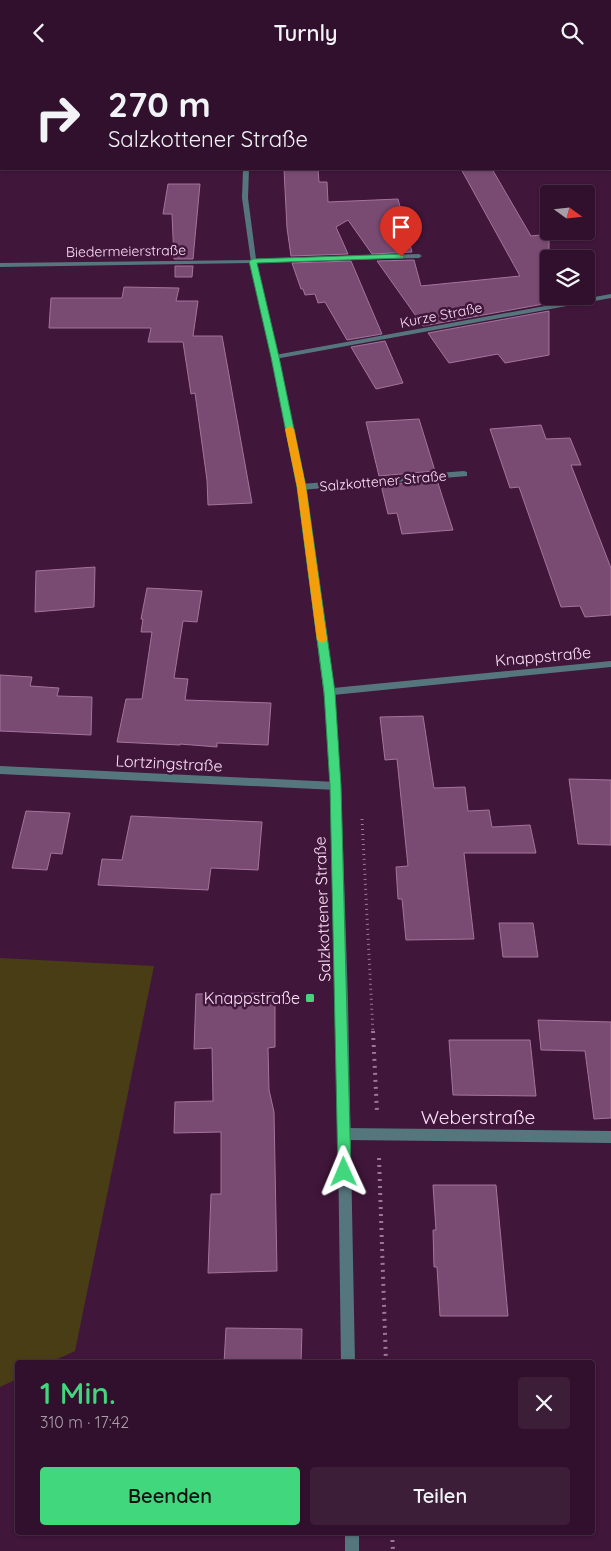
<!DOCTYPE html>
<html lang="de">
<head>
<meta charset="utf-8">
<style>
  body { margin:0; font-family:Quicksand,sans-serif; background:#3c1e38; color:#f1f3f6; height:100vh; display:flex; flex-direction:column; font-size:19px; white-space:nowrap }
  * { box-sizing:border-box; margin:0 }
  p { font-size:16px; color:#a89da9 }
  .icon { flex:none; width:28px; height:28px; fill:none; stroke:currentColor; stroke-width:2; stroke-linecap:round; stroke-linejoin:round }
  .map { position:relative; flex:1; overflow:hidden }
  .panel { position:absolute; left:15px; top:1295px; width:580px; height:175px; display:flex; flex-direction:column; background:#30102c; border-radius:5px; box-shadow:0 1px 4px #0004,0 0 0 1px #4b3048 }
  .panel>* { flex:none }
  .top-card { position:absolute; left:0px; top:0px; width:611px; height:105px; box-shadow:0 1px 4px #0004,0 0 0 1px #4b3048; background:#30102c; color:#f1f3f6; overflow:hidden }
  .needle { width:32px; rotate:105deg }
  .controls { position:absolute; left:540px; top:120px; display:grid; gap:10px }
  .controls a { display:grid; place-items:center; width:55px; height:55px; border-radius:5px; background:#30102c; box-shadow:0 1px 4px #0004,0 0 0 1px #4b3048; font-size:25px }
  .pin { position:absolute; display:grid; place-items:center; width:42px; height:42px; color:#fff; margin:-51px -21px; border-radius:50% 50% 50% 0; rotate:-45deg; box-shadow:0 0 5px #0007 }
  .pin .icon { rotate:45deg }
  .me { position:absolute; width:55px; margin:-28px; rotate:359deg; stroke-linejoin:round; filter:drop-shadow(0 0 4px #0008) }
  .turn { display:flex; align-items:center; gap:18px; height:105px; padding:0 25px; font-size:22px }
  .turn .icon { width:65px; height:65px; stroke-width:2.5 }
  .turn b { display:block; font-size:35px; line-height:42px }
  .round { display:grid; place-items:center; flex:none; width:52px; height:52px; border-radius:5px; background:#3c1e38 }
  .summary { display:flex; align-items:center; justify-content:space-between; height:85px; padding:0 25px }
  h1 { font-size:30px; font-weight:600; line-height:38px; color:#41d77c }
  .cta { display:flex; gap:10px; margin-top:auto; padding:10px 25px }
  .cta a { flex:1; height:58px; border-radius:5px; background:#41d77c; color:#111; font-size:20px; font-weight:600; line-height:58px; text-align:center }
  .cta a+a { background:#3c1e38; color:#f1f3f6 }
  header { display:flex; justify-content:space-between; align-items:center; height:65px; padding:0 25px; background:#30102c; font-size:22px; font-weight:600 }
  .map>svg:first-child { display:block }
  .green { fill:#493d16 }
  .building { fill:#794b72; stroke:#a5739d }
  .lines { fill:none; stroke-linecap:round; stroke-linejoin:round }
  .path-far1 { stroke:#9b7896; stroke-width:3; stroke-dasharray:1 4; stroke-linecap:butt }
  .path { stroke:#9b7896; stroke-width:4; stroke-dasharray:2 5; stroke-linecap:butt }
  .service { fill:#56767d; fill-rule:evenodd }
  .minor { fill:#56767d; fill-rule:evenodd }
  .tertiary { fill:#56767d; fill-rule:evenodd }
  .route { fill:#41d77c; stroke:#2a8c51 }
  .slow { fill:#f59e0b }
  .poi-dot { fill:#41d77c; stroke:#40163b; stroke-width:2 }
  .labels { text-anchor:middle; stroke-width:5; stroke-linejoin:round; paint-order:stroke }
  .far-street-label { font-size:14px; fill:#fce1f7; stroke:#40163b }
  .street-label { font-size:16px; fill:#fce1f7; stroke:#40163b }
  .poi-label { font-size:16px; fill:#fce1f7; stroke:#40163b; text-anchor:end }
  .near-street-label { font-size:19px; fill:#fce1f7; stroke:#40163b }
</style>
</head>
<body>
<header><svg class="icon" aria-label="back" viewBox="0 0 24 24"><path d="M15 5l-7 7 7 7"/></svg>Turnly<svg class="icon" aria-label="search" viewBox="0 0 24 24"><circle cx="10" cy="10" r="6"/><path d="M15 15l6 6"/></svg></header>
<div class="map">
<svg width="611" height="1486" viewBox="0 0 611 1486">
  <rect width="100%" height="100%" fill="#40163b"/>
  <!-- green -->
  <polygon class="green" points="0,893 154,901 75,1286 51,1297 18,1298 17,1314 0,1322"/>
  <!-- building -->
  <g class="building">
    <polygon points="284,104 318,104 319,117 327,117 328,137 398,134 412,187 372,189 348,155 336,162 348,189 291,191 287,163"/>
    <polygon points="461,104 492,104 531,171 549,169 549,238 423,261 377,196 414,195 421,221 520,211"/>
    <polygon points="168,119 200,119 193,194 174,194 172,149 163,149"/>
    <polygon points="351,196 382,269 347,275 325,237 318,238 315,229 305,230 303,224 301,224 292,198"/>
    <polygon points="175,201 193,201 192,212 175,212"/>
    <polygon points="124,222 179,223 176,236 198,236 193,271 222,271 252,438 208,440 207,415 195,328 191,329 183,277 148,277 151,263 49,263 51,233 122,233"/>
    <polygon points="549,246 549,290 505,298 498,289 449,298 428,268"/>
    <polygon points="385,276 403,318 376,324 351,282"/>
    <polygon points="419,354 435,406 379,411 366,357"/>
    <polygon points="541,360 546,374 570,373 581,400 571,400 611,503 611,550 585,552 580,541 561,542 519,422 510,423 490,364"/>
    <polygon points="437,415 453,465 402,469 397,448 388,449 381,420"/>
    <polygon points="95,502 94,542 35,547 36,506"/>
    <polygon points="147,523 202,526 197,557 183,556 174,613 188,614 185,635 271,638 268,680 217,678 217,682 180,679 180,680 117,677 126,634 142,634 152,567 141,567 143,554 141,554"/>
    <polygon points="0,610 32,612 30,621 59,623 57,631 92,632 91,670 0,666"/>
    <polygon points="423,651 434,723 465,722 468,746 489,745 492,762 530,760 536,788 464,788 474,874 406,875 402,834 398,834 396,802 408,801 397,694 385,695 380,652"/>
    <polygon points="569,714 611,715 611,780 578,779"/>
    <polygon points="26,746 70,748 62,789 51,788 47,805 12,803"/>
    <polygon points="131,751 262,757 258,805 211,803 208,825 98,820 102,794 122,795"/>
    <polygon points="499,858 533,858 538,892 503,892"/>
    <polygon points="275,928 275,982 268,983 269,1025 274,1047 277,1206 208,1208 211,1129 221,1129 221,1067 174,1068 175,1037 213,1036 212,983 194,984 196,929"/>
    <polygon points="538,955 611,957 611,1053 594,1054 585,986 541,985"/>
    <polygon points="449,975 530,975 536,1031 453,1030"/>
    <polygon points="433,1120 496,1120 508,1251 440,1251 437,1202 434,1202 433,1165 436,1165"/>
    <polygon points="226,1263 302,1264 301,1298 224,1298"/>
  </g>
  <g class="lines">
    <!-- path-far1 -->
    <polyline class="path-far1" points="362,754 373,968"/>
    <!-- path -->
    <g class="path">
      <polyline points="373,966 377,1047"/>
      <polyline points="379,1093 386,1298"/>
      <polyline points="392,1468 393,1486"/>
    </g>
    <!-- service -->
    <polygon class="service" points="464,406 467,407 467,411 301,425 297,422 301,419"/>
    <!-- minor -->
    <g class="minor">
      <rect x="251" y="0" width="6" height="1"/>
      <polygon points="611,25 611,29 610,30 610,26"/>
      <rect x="0" y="43" width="1" height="4"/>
      <polygon points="243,104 249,104 248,133 256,194 419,189 422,191 419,193 251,197 242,133"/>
      <polygon points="611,229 611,233 275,294 271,292 275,290"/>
      <polygon points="0,701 336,717 339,718 341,721 339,724 336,725 0,709"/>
      <polygon points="344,1063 611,1066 611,1078 344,1075 340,1073 338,1069 340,1065"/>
    </g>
    <!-- tertiary -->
    <g class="tertiary">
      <polygon points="255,195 279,292 305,422 333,623 611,596 611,602 333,630 341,721 348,936 355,1298 341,1298 336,936 331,721 325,639 297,422 271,292 250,198 0,202 0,198"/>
      <rect x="345" y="1468" width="14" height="18"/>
    </g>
  </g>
  <!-- route -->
  <polygon class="route" points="401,189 404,192 403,193 257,198 279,292 306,422 335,627 341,721 351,1107 349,1112 344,1114 340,1112 338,1107 330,721 324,627 297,422 271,292 249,196 253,194"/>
  <!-- slow -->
  <polygon class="slow" points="290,361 294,364 306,422 327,575 322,578 317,575 297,422 285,364"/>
  <!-- markers -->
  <rect class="poi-dot" x="305" y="928" width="10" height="10" rx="2.5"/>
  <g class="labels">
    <!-- far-street labels -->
    <g class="far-street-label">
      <text transform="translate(126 186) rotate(-1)" y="5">Biedermeierstraße</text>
      <text transform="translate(441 250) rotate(-11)" y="5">Kurze Straße</text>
      <text transform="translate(383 416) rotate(-5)" y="5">Salzkottener Straße</text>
    </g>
    <!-- street labels -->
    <g class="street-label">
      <text transform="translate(543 591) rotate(-5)" y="6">Knappstraße</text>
      <text transform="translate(169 698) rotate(3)" y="6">Lortzingstraße</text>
      <text transform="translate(322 844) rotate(-92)" y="6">Salzkottener Straße</text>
    </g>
    <!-- poi labels -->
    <g class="poi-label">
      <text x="300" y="939">Knappstraße</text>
    </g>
    <!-- near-street labels -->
    <g class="near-street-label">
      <text x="478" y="1059">Weberstraße</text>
    </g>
  </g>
</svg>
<div class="controls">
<a><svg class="needle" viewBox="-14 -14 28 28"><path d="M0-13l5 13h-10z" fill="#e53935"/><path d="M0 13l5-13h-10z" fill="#a89da9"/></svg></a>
<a><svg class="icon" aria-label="layers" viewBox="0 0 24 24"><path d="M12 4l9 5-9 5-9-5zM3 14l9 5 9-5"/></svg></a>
</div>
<div class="pin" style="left:401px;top:192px;background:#d93025"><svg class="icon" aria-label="arrive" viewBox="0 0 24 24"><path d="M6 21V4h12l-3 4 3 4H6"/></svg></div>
<svg class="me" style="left:344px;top:1107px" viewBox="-20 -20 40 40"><path d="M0-17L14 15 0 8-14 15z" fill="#41d77c" stroke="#fff" stroke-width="4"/></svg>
<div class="top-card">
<div class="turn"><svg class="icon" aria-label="right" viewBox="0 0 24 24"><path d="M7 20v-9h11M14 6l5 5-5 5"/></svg><div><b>270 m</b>Salzkottener Straße</div></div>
</div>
<section class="panel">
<div class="summary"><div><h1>1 Min.</h1><p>310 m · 17:42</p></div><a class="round"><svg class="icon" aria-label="close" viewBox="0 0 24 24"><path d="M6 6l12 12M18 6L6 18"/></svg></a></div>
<div class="cta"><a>Beenden</a><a>Teilen</a></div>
</section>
</div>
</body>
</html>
